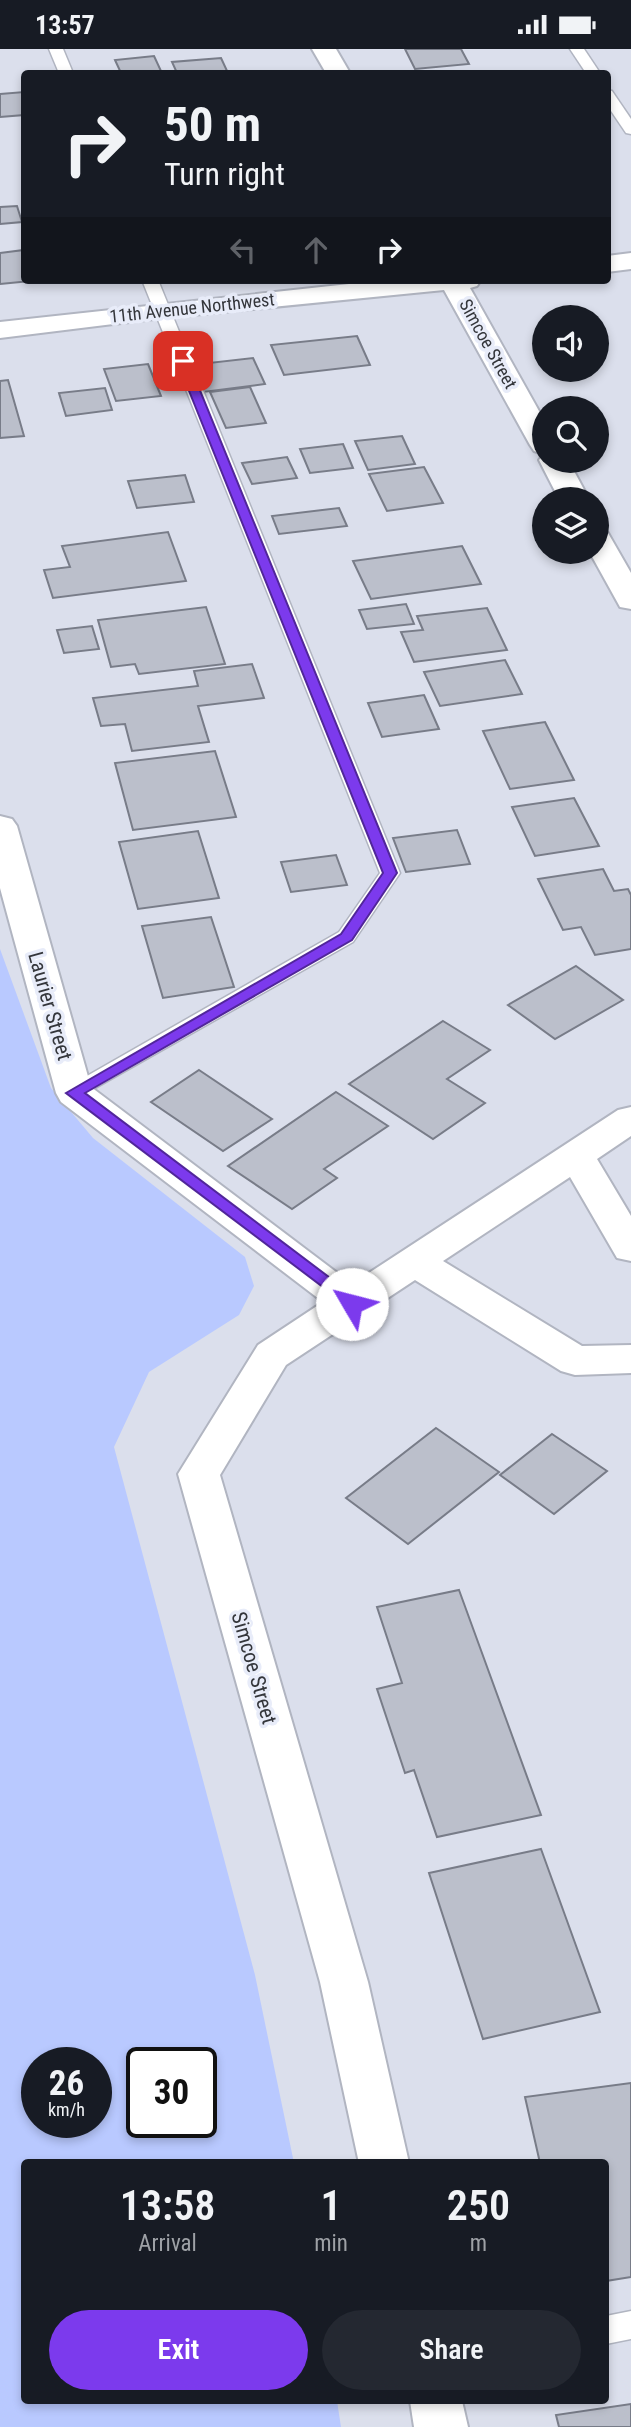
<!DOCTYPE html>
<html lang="en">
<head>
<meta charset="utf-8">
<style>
  body { margin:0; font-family:"Roboto Condensed",sans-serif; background:#242831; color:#f1f3f6; height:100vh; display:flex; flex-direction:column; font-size:26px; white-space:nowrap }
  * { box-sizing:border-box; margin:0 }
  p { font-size:23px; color:#9ea1a6 }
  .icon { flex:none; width:38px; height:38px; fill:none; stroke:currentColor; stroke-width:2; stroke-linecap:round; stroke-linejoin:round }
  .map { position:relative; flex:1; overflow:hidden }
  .details { position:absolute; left:21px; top:2110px; width:588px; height:245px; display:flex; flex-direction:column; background:#171b24; border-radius:7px; box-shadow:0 4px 10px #0003 }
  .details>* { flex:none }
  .guide { position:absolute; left:21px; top:21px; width:590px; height:214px; border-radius:7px; box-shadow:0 4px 10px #0003; background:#171b24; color:#f1f3f6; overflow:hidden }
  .tools { position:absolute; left:532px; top:256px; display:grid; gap:14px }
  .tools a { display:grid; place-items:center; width:77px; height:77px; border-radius:50%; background:#171b24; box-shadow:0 4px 10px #0003; font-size:35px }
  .speed { position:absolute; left:21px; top:1998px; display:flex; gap:14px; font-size:35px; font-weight:700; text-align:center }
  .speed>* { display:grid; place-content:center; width:91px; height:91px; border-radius:50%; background:#171b24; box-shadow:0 4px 10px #0003; line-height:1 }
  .speed small { font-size:18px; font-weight:400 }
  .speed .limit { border:4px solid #111; border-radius:10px; background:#fff; color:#111 }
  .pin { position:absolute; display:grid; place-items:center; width:60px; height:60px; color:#fff; margin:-30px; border-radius:14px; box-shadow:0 4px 10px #0006 }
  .me { position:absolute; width:77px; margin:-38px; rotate:307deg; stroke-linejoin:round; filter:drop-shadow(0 0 5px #0008) }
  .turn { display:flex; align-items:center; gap:24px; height:147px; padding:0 28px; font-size:32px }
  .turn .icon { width:91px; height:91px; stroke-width:2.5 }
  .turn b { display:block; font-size:49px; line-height:60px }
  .lanes { display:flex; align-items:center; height:66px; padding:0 28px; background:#0003; justify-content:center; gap:35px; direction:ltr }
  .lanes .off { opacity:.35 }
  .eta { display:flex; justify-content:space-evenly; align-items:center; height:119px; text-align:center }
  .eta b { font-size:42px; font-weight:600; line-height:49px }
  .button { display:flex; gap:14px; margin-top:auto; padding:14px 28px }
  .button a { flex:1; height:80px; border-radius:42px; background:#7c3aed; color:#fff; font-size:28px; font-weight:600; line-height:80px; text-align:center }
  .button a+a { background:#242831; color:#f1f3f6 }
  .status { display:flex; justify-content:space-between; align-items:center; height:49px; padding:0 35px; background:#171b24; direction:ltr }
  .status svg { height:19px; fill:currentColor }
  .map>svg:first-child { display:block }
  .green { fill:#b9c9ff; fill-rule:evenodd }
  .building { fill:#bbbfcb; stroke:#787c88; stroke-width:2 }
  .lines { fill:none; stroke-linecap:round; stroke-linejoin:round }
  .lane-casing { stroke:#b1b5c1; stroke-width:3 }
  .street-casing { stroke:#b1b5c1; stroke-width:4 }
  .lane { fill:#fff; fill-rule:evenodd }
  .street { fill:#fff; fill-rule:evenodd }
  .route { fill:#7c3aed; stroke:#51269a; stroke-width:2 }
  .labels { text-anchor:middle; stroke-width:7; stroke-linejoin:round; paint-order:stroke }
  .far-street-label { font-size:18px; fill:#34363b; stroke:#e8ecf9 }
  .street-label { font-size:21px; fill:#34363b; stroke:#e8ecf9 }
</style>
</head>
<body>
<div class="status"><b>13:57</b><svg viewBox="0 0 49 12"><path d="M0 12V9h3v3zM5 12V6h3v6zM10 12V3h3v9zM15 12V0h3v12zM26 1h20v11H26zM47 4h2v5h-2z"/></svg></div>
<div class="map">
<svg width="631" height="2378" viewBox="0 0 631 2378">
  <rect width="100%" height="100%" fill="#dbdfec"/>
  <!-- green -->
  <path class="green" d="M0 900 51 1039 93 1089 245 1208 254 1237 239 1266 149 1323 114 1398 255 1926 294 2114H24V2352H337L341 2378H0ZM37 2014H96V2074H37ZM142 2014H201V2074H142Z"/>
  <!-- building -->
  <g class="building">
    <polygon points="405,0 461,0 469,15 415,20"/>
    <polygon points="154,7 161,22 121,24 115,11"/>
    <polygon points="221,9 228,24 177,24 172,13"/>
    <polygon points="24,43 24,66 0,68 0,45"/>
    <polygon points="17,157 22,173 0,175 0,158"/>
    <polygon points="24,201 24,231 41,231 0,235 0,204"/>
    <polygon points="357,287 370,316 284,326 271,296"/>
    <polygon points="253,309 265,335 203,343 191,316"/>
    <polygon points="148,315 161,347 116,352 104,320"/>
    <polygon points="8,331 24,387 0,389 0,332"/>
    <polygon points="250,338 266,374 226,379 210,343"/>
    <polygon points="105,339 112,361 66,367 59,344"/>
    <polygon points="402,387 415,415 368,421 355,392"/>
    <polygon points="343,395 353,419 310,424 300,400"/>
    <polygon points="287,408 297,429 252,435 242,414"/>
    <polygon points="424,418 443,454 387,462 369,425"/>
    <polygon points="185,426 194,453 137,459 128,432"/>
    <polygon points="339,459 347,477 279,485 272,467"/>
    <polygon points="168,483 186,532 53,549 44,521 70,518 62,497"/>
    <polygon points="462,497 481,535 371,550 353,512"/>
    <polygon points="406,555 414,575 367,580 359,561"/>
    <polygon points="206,558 225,615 139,625 135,615 111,618 98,571"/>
    <polygon points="487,559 507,601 414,613 401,583 423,581 417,567"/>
    <polygon points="92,577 99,600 64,604 57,581"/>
    <polygon points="505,611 522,645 440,657 424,623"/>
    <polygon points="252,615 264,649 198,657 209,693 132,702 125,675 101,677 93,649 198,637 194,622"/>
    <polygon points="424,646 439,680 382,688 368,654"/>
    <polygon points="545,673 574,731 510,740 483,682"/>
    <polygon points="215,702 236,768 133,781 115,714"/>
    <polygon points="574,749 599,797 535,807 512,758"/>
    <polygon points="457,781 470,815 406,823 393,789"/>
    <polygon points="198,782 219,849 138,860 119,793"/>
    <polygon points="336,806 347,836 291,843 281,813"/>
    <polygon points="603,820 614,842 628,840 631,846 631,900 595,906 581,878 563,881 538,830"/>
    <polygon points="211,868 234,938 163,949 142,877"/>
    <polygon points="576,917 623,951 555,990 508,956"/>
    <polygon points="443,972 490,1001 447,1030 485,1054 433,1090 349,1035"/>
    <polygon points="199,1021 272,1070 223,1102 151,1053"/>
    <polygon points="336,1043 388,1077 324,1120 337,1129 292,1160 228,1117"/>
    <polygon points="436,1379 499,1423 408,1495 346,1449"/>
    <polygon points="552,1385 607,1422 554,1465 500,1426"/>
    <polygon points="459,1541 541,1766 437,1788 414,1721 405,1724 377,1640 402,1634 377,1558"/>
    <polygon points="541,1800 600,1963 483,1990 429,1824"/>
    <polygon points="631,2034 631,2228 606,2232 606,2114 540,2114 525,2048"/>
    <polygon points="631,2355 631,2378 559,2378 556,2366"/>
  </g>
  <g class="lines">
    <!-- lane casing -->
    <g class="lane-casing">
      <g id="lane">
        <polygon points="49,0 63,0 73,24 59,24"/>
        <polygon points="570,0 584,0 600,24 586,24"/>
        <polygon points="607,41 612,42 631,70 631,85 626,84 607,56"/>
        <polygon points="142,231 158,231 400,824 353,893 74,1051 66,1049 63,1044 66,1039 339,883 380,824"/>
        <polygon points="631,2262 631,2290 606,2295 606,2267"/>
      </g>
    </g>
    <!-- street casing -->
    <g class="street-casing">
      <g id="street">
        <polygon points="312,0 336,0 350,24 326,24"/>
        <polygon points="631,204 631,220 607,223 607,207"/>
        <polygon points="386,231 481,231 477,237 470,239 544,371 544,411 568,411 589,450 559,450 539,411 544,405 534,402 530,396 444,241 162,269 0,289 0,273"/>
        <polygon points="597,481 608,484 631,524 631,560 620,558 589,502 597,502"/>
        <polygon points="0,767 12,770 17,777 91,1038 352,1235 618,1061 631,1058 631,1087 597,1110 631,1167 631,1212 617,1209 570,1128 443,1212 582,1297 631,1296 631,1324 575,1326 561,1322 415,1231 286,1316 220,1426 368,1933 409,2114 359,2114 320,1933 178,1425 258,1296 323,1253 61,1053 56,1044 0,839"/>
        <polygon points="410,2352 462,2352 468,2378 414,2378"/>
      </g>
    </g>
    <!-- lane -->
    <use href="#lane" class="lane"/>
    <!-- street -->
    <use href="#street" class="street"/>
  </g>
  <!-- route -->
  <polygon class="route" points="183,308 188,312 397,824 352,891 85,1044 358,1250 361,1255 352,1260 66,1044 341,885 383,824 177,312"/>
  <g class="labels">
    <!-- far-street labels -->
    <g class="far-street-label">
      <text transform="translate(192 259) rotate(-6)" y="6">11th Avenue Northwest</text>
      <text transform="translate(488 295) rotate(61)" y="6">Simcoe Street</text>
    </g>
    <!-- street labels -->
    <g class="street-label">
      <text transform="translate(50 957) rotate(74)" y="7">Laurier Street</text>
      <text transform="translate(254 1619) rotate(74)" y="7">Simcoe Street</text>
    </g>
  </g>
</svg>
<div class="tools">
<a><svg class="icon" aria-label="sound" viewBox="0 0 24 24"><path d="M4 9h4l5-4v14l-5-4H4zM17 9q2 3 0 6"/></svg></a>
<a><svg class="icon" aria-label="search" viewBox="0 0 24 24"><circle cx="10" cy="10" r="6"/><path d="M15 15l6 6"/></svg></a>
<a><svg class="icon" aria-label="layers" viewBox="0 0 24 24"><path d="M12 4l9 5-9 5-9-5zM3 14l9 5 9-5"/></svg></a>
</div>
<div class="speed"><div>26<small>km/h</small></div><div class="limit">30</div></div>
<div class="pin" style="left:183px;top:312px;background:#d93025"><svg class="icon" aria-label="arrive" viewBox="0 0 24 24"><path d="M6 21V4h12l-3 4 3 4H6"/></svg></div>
<svg class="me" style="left:352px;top:1255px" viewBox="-20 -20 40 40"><circle r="19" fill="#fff"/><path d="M0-13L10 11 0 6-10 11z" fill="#7c3aed"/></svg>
<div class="guide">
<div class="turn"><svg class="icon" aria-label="right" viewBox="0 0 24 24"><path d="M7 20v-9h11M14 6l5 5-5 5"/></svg><div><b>50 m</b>Turn right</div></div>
<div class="lanes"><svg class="icon off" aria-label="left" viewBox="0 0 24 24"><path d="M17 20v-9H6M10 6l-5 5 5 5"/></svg><svg class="icon off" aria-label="ahead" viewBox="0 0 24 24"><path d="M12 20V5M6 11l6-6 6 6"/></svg><svg class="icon" aria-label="right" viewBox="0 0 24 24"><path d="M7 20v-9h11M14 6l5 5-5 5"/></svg></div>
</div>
<section class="details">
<div class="eta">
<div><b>13:58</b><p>Arrival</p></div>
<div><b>1</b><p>min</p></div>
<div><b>250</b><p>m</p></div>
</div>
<div class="button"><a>Exit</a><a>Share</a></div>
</section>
</div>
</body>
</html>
